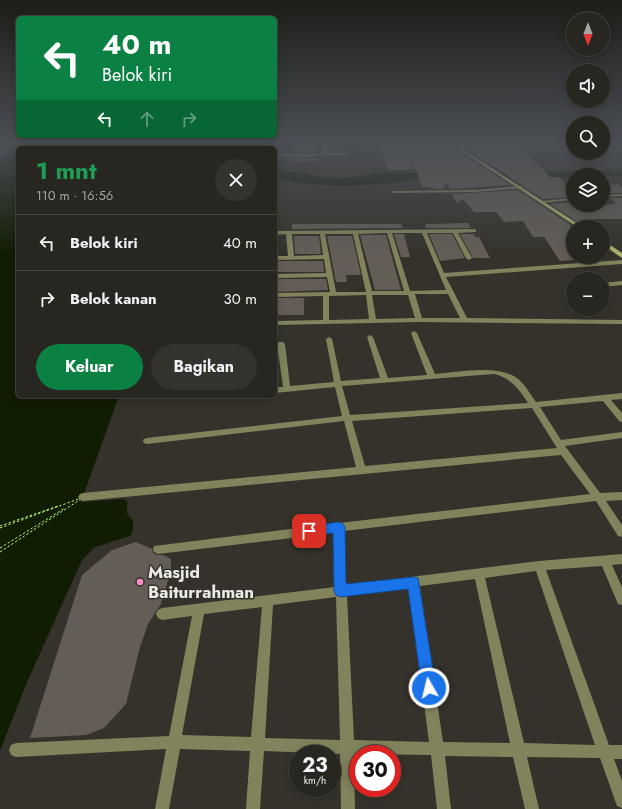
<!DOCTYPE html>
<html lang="id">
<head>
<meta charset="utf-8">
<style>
  body { margin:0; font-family:Jost,sans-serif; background:#34322d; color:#f1f3f6; height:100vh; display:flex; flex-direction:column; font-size:15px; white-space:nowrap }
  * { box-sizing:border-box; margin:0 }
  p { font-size:13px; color:#a5a5a5 }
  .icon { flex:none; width:22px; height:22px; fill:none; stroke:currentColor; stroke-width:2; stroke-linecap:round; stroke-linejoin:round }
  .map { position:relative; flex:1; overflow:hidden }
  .details { position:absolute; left:16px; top:146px; width:261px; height:252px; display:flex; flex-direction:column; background:#282620; border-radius:6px; box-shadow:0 2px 10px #0003,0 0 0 1px #44433e }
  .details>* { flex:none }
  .hud { position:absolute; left:16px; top:16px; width:261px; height:122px; border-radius:6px; box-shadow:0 2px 10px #0003,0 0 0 1px #44433e; background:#0b8043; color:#fff; overflow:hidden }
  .needle { width:26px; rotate:180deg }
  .fabs { position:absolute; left:566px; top:12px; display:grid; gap:8px }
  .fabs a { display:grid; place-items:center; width:44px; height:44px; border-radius:50%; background:#282620; box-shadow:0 2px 10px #0003,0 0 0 1px #44433e; font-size:20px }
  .speed { position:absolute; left:289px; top:745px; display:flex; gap:8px; font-size:20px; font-weight:700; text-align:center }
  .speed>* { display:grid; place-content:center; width:52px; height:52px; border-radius:50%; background:#282620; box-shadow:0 2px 10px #0003,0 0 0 1px #44433e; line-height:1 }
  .speed small { font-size:10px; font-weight:400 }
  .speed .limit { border:6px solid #d22; background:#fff; color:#111 }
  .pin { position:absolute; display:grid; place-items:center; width:34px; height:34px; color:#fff; margin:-17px; border-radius:8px; box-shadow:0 2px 6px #0006 }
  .me { position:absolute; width:44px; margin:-22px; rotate:352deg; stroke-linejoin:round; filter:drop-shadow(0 0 3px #0008) }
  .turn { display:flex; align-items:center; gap:14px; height:84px; padding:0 20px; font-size:18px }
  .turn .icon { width:52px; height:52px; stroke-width:2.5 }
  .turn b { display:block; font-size:28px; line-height:34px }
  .lanes { display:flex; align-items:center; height:38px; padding:0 20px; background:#0003; justify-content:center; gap:20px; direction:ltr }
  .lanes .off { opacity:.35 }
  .round { display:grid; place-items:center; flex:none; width:42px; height:42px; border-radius:21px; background:#34322d }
  .headline { display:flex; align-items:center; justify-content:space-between; height:68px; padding:0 20px }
  h1 { font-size:24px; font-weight:700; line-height:30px; color:#1e9e55 }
  .primary-button { display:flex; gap:8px; margin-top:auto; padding:8px 20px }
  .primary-button a { flex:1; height:46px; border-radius:24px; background:#0b8043; color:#fff; font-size:16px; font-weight:700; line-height:46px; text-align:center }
  .primary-button a+a { background:#34322d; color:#f1f3f6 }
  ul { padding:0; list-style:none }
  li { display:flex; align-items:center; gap:12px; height:56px; padding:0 20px; border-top:1px solid #44433e }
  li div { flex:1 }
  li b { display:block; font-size:15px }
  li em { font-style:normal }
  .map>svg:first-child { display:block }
  .water { fill:#111d03 }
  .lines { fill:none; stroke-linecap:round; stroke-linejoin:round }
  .ferry { stroke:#bbf281; stroke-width:1; stroke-dasharray:2.5 2; stroke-linecap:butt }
  .building { fill:#635d56 }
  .minor { fill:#81835c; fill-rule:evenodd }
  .secondary { fill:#aeb072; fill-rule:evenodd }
  .route { fill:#1a73e8; stroke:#114b97 }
  .poi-dot { fill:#fb8fc5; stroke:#35322b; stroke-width:1.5 }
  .labels { text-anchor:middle; stroke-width:3; stroke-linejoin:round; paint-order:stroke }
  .near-poi-label { font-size:17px; font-weight:bold; fill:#ebeae5; stroke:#35322b; text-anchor:start }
</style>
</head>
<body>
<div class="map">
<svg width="622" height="809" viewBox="0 0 622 809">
  <rect width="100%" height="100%" fill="#35322b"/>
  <!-- water -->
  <g class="water">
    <path d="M23 141H200V148H18V396H119L81 502 123 499 127 501C129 510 123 512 133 520V531L130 536 95 547 82 560 25 687 0 751V158Z"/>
    <path d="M275 168 327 178 354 177 378 173 622 171V176L573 175V177L417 178C410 179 405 181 399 182 358 187 315 187 275 179Z"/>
  </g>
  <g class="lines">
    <!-- ferry -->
    <g class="ferry">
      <polyline points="0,526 58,506"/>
      <polyline points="0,528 81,498"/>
      <polyline points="0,548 65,508"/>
      <polyline points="0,552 81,499"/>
    </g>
  </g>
  <!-- building -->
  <g class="building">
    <polygon points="297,141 314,141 314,149 315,149 316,152 293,152"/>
    <polygon points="452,141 515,141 461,146"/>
    <polygon points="449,145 511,185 450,189 447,183 442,189 422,187 416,169 388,170 380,147 393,147 410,167 413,166 413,164 400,147"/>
    <polygon points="520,146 550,177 559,177 573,193 573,197 543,199 524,187 523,185 520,184 467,150"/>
    <polygon points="293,158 298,159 316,158 316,161 292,162"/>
    <polygon points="603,176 613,185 618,184 622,188 622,193 605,193 603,191"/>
    <polygon points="518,190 571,225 569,225 573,228 573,260 560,261 544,237 533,237 523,221 504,222 496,212 474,212 463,199 457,203 452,194"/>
    <polygon points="610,198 622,198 622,219 593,219 598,223 582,225 550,204 573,202 573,205 616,204"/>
    <polygon points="468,223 471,228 426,228 425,224"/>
    <polygon points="292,224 401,224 403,228 292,229"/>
    <polygon points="394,234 404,234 410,257 401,257"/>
    <polygon points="429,234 452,234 465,258 440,261"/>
    <polygon points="460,234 474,234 475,237 479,237 490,258 473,258"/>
    <polygon points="360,235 386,235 401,290 375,290"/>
    <polygon points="294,236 319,236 321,254 295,254"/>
    <polygon points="327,236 352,236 361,275 346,275 347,282 336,282"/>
    <polygon points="275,261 323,261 324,272 275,272"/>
    <polygon points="275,279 326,279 328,290 275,292"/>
    <polygon points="275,298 304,298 304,315 277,315"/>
    <polygon points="136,542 152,549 153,553 157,555 163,555 171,559 171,570 161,604 148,624 140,647 126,704 104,728 86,735 30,738 82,575 112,550"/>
  </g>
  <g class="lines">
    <!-- minor -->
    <g class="minor">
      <polygon points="450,141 451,143 397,145 412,165 410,166 393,145 326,148 327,153 348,153 347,155 325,155 298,158 297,156 275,156 275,154 304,154 306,155 323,153 322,148 326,146"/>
      <polygon points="525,142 526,144 459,149 457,148"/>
      <polygon points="520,186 522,186 522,188 475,192 393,193 391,192 393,191 475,190"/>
      <polygon points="622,194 622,196 603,197 603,195"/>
      <polygon points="573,198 573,200 542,203 540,202 542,201"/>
      <path d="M474 229 476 230V232L458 233 472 258 469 260 466 258 453 233H427L444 273 622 260V264L446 277 467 318 622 320V324L419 322 275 325V321L323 320V296L275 297V293L330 292 327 277 275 278V274L326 273 324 259 275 260V256H288L286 234 275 235V231ZM387 233 404 291H372L358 234ZM392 233H422L446 290 410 291ZM292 234H320L323 255 294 256ZM325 234H353L366 292H336ZM415 294H448L460 318H422ZM366 295 369 319 329 320V296ZM372 295H408L415 318 376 319Z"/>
      <polygon points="622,281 622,285 603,287 603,283"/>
      <path d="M414 331 417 333 435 374C457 372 498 364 517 378 525 384 530 394 536 402L622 393V399L611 400 622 413V422L619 421 603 401 540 407 561 440 622 432V438L565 446 600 493 622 492V500L606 501 622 525V537L618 536 596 501 344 531 346 585 539 561 622 554V564L612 565 622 587V605L618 604 602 566 546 570 609 745H622V759H614L622 781V808L617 806 600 758 527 757 539 809H525L513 757 445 756 451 809H437L431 755 354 754 355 809H341L340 754 264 751 260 809H246L250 751 180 749 169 809H155L166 749 16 757 11 755 9 750 11 745 16 743 169 736 192 616 162 620 158 618 156 614 158 610 162 608 335 587 334 533 158 554 154 552 153 549 154 546 339 523 590 494 561 455 83 501 80 500 78 497 80 494 83 493 356 467 344 421 147 444 144 443 143 441 144 439 147 438 342 416 335 387 275 393V387H283L277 344 279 342H283L285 344 290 386 334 382 326 339 329 337 332 339 341 381 380 378 367 337 370 335 373 337 388 378 427 375 411 333ZM494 374C511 378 519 389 528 403L350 415 342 386ZM532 408 557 448 365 466 352 421ZM536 571 595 745 524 743 485 578ZM475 579 510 743 443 742 420 586ZM409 588 429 742 354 740 347 596ZM336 597 340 740 265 738 273 605ZM262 607 251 737 182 735 204 614Z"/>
    </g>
    <!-- secondary -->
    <g class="secondary">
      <polygon points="446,141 450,141 583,227 577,227"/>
      <polygon points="603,240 622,253 622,258 603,245"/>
    </g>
  </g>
  <!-- sky -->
  <linearGradient id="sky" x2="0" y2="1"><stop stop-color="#1d1c18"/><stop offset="0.56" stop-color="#4b4f55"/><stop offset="1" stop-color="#4b4f55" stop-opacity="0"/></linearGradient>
  <rect width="622" height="254" fill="url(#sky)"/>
  <!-- route -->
  <polygon class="route" points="339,522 343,524 345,527 346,584 414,577 418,578 436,688 434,693 429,695 424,693 422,688 408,589 340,597 336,595 334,591 333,533 309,536 305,534 303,531 305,527 309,526"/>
  <!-- markers -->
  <circle class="poi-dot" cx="140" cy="582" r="4"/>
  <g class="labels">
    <!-- near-poi labels -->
    <g class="near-poi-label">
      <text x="148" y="578">Masjid<tspan x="148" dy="20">Baiturrahman</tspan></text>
    </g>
  </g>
</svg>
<div class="fabs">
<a><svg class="needle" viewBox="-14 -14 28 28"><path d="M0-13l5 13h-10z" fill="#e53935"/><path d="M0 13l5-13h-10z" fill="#a5a5a5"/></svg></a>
<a><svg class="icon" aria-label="sound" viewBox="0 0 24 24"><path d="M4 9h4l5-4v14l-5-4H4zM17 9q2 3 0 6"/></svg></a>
<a><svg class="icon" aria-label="search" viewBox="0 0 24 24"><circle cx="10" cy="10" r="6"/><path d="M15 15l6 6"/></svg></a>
<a><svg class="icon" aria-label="layers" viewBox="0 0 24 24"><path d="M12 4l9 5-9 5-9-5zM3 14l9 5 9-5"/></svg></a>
<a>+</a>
<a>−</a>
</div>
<div class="speed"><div>23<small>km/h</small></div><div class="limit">30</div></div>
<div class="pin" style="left:309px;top:531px;background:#d93025"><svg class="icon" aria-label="arrive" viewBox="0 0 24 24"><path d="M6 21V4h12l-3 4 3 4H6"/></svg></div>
<svg class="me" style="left:429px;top:688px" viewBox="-20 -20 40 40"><circle r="17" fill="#1a73e8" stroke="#fff" stroke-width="3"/><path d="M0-11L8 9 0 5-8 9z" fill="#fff"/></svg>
<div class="hud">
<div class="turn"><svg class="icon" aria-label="left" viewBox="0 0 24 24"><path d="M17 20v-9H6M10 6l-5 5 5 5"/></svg><div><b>40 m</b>Belok kiri</div></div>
<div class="lanes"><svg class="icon" aria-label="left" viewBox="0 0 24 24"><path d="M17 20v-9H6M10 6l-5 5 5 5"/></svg><svg class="icon off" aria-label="ahead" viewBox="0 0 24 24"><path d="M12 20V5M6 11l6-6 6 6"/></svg><svg class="icon off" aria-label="right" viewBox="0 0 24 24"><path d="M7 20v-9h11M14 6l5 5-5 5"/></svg></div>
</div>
<section class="details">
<div class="headline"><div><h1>1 mnt</h1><p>110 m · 16:56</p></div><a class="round"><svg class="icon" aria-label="close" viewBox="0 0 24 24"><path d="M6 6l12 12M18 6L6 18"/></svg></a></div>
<ul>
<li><svg class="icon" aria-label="left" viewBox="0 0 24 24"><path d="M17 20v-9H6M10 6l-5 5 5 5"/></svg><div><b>Belok kiri</b></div><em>40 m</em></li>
<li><svg class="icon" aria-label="right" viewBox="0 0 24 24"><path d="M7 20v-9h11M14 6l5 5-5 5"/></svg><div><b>Belok kanan</b></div><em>30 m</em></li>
</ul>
<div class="primary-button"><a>Keluar</a><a>Bagikan</a></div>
</section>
</div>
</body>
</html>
